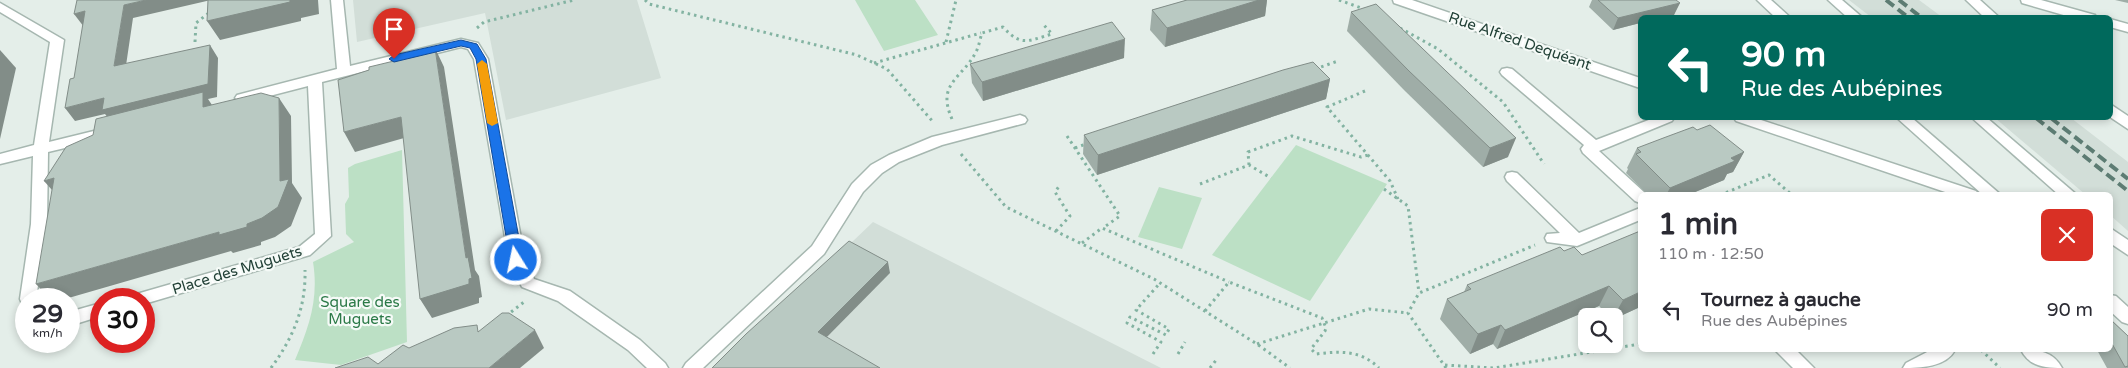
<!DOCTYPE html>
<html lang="fr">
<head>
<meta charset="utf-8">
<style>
  body { margin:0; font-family:"Varela Round",sans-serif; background:#f7f7f7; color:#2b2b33; height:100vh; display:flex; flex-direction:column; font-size:19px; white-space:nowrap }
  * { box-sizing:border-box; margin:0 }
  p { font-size:16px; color:#7c7c81 }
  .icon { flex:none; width:28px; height:28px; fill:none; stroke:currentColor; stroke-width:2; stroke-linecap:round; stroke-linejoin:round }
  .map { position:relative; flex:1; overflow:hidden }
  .details { position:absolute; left:1638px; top:192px; width:475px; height:160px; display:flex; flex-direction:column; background:#fff; border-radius:8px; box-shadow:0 2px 8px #0003 }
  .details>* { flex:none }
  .banner { position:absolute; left:1638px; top:15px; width:475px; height:105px; border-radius:8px; box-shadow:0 2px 8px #0003; background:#00695c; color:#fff; overflow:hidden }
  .controls { position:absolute; left:1578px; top:308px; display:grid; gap:10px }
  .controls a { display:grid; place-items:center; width:45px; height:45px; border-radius:8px; background:#fff; box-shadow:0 2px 8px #0003; font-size:25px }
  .speed { position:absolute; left:15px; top:288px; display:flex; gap:10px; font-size:25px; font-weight:700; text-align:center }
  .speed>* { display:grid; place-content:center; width:65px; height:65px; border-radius:50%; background:#fff; box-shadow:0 2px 8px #0003; line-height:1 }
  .speed small { font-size:12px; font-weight:400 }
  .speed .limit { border:8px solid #d22; background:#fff; color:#111 }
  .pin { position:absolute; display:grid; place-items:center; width:42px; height:42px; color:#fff; margin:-51px -21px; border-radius:50% 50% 50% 0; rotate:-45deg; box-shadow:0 0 5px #0007 }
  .pin .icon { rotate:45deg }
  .me { position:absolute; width:55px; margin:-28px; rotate:350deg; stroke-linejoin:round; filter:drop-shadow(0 0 4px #0008) }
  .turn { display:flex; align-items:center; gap:18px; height:105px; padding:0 20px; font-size:22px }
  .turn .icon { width:65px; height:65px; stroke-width:2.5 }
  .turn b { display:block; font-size:35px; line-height:42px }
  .round { display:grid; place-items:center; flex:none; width:52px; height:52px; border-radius:8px; background:#f7f7f7 }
  .headline { display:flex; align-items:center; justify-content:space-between; height:85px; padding:0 20px }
  h1 { font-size:30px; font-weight:700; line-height:38px }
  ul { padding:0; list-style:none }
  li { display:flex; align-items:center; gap:15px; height:65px; padding:0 20px }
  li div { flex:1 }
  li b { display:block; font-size:19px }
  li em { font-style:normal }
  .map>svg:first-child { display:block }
  .built { fill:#d2ded8 }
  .green { fill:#bce0c5 }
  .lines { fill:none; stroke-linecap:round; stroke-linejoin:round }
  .minor-casing { stroke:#a6b7b0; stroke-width:3 }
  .path { stroke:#83b3a2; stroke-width:3; stroke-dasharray:2.5 4; stroke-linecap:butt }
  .minor { fill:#fff; fill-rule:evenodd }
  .rail { stroke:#5d7c73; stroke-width:4; stroke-dasharray:10 5; stroke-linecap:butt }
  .wall { fill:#9fada7 }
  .shaded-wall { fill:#828d88 }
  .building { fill:#b9c9c2; stroke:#828d88 }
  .route { fill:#1a73e8; stroke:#114b97 }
  .slow { fill:#f59e0b }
  .labels { text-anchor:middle; stroke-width:4.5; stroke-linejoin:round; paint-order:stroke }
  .street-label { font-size:15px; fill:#224137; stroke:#f5faf7 }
  .park-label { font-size:15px; fill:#2b7947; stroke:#f5faf7 }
</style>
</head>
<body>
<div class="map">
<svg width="2128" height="368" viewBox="0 0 2128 368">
  <rect width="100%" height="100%" fill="#e4eee9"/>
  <!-- built -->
  <g class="built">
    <polygon points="353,0 637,0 661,78 506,120 485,13 357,42"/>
    <polygon points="1849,0 1919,0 1942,17 1871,17"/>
    <polygon points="1995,118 2071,118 2128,162 2128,231 2110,215 2110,195 2086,195"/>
    <polygon points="873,222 1161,368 720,368"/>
  </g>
  <!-- green -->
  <g class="green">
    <polygon points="855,0 915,0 938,35 884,51"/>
    <polygon points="1296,145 1387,184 1310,301 1212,255"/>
    <path d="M402 150 407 342 341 365 295 360C309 327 319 299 313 262L354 242 346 234 345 204 349 197 348 168 355 164Z"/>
    <polygon points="1159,187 1202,198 1182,249 1138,237"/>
  </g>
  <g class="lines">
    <!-- minor casing -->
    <g class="minor-casing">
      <g id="minor">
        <polygon points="331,0 343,0 350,66 461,39 478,43 488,59 525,260 534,279 570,291 640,340 665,363 668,368 647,368 628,350 558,301 522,287 509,260 474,59 468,49 461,47 322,82 331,236 310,255 144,304 144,299 132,299 134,294 140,293 299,247 315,234 308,86 242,103 235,98 237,95 337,69"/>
        <polygon points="1393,0 1412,0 1640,78 1640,88 1394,3"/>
        <polygon points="1757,0 1771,0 1791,18 1776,18"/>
        <polygon points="1828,0 1842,0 1863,18 1848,18"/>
        <polygon points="1966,0 1980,0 2000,18 1985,18"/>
        <polygon points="2021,0 2041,0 2095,15 2096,18 2074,18 2022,3"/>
        <polygon points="0,3 64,40 49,142 106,128 113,133 111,137 48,152 47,224 36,299 26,299 26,305 22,304 20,299 31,224 33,156 0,164 0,154 34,145 50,42 0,12"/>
        <polygon points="2110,19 2128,24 2128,32 2110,27"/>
        <polygon points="1507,68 1512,69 1596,140 1654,118 1674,118 1672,121 1599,151 1645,193 1646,195 1640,195 1640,203 1635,201 1583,153 1581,149 1584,145 1502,75 1500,72 1502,69"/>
        <polygon points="2110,104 2128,116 2128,129 2110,117"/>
        <polygon points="1020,115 1025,117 1027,120 1025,123 942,145 899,162 882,173 863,192 824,254 703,368 683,368 686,363 812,246 852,184 871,165 889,155 932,137"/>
        <polygon points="1734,118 1755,118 1976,191 1979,195 1954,195 1736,121"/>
        <polygon points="1897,118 1912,118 2001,195 1983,195"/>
        <polygon points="1972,118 1987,118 2077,195 2059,195"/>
        <polygon points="1512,172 1517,173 1579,233 1640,208 1640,220 1577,246 1547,242 1545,238 1547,234 1560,233 1507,181 1505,177 1507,173"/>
        <polygon points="2110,228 2128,240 2128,255 2110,243"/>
        <polygon points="2110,295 2116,296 2128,307 2128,324 2122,322 2110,311"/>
        <polygon points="101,303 101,316 69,326 69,312"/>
        <polygon points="1775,350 1796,350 1814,368 1793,368"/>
        <path d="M1931 350H1955C1946 367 1920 368 1903 368L1906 363Z"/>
        <path d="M2021 350C2038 350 2053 351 2062 368 2045 368 2030 367 2021 350Z"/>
      </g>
    </g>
    <!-- path -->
    <g class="path">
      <polyline points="645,0 649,4 857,55 887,69 934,123"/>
      <polyline points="1339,0 1364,9"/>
      <polyline points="477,28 484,22 574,0"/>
      <polyline points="1400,28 1438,49 1503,102 1544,164"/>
      <polyline points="195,42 196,23 210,12"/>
      <polyline points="946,42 956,0"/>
      <polyline points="874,63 981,33"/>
      <polyline points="1315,69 1338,61"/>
      <polyline points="1365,91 1327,107 1390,181 1398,199"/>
      <path d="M952 119C936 83 962 79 976 52 979 46 980 39 982 33L1003 27C1021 47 1028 41 1052 34L1043 24"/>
      <polyline points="1067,136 1120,216 1103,228"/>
      <polyline points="1075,148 1086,144"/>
      <polyline points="961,154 1006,207 1154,279 1257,344 1290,368"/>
      <polyline points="1249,165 1248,152 1292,136 1361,157 1368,155"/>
      <polyline points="1200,184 1249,165 1271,178"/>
      <polyline points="1384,189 1408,206 1419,293"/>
      <polyline points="1720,195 1769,175 1792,195"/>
      <polyline points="1056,231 1070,216 1055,192 1060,185"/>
      <polyline points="1082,243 1102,228 1229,282"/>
      <path d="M1205 311 1229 282 1322 318 1326 328 1325 331 1311 349 1316 354C1340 351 1361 350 1379 368"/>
      <polyline points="506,316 524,302"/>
      <polyline points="1257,344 1369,309 1408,313"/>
      <polyline points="1981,350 2000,368"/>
      <polyline points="1153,354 1161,342 1127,323 1130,317 1166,335 1169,329 1136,310 1160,283"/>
      <polyline points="1178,354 1185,342"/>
      <polyline points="1445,365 1494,368 1640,344"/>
      <path d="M271 368C293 338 306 308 305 270"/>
      <polyline points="1210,368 1217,359"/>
      <polyline points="1446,368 1408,313 1419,293 1535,245"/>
    </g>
    <!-- minor -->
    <use href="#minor" class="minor"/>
    <!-- rail -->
    <g class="rail">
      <polyline points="1886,0 1909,18"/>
      <polyline points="1899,0 1922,18"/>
      <polyline points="2036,118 2128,191"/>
      <polyline points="2051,118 2128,179"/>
    </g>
  </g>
  <!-- wall -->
  <g class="wall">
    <polygon points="1187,0 1267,0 1265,16 1165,47 1150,30 1152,10"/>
    <polygon points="1592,0 1676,0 1674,15 1664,18 1640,18 1640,23 1613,30 1589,7"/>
    <polygon points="2115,0 2128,0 2128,3"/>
    <polygon points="1351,12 1508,157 1483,167 1404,90 1347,31"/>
    <polygon points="1124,58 983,101 972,83 970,64"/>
    <polygon points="1330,79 1326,99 1097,175 1083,154 1084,135"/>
    <polygon points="1697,130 1744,152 1733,172 1727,174 1724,180 1688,195 1648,195 1626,173 1628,169 1627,168 1637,148"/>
    <polygon points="1582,255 1640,307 1614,319 1614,316 1609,316 1599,306 1497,349 1493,344 1470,354 1440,319 1447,299 1464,292 1467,285"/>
    <polygon points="2110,319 2128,336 2128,368 2107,368 2097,350 2110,350"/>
  </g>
  <!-- shaded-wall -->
  <g class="shaded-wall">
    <polygon points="146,0 211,0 133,18 124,79 114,66 124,5"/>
    <polygon points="290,0 318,0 319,14 301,18 301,21 220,40 207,21"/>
    <polygon points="1259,0 1267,0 1265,16 1165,47 1167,28"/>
    <polygon points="1680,3 1674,15 1664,18 1640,18 1640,23 1613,30 1618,18"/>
    <polygon points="85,11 84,27 74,14"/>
    <polygon points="1125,39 1124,58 983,101 982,82"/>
    <polygon points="210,45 218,58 217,97 208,99 216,111 112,123 105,114 75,121 65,108 104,98"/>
    <polygon points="435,48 444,67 475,270 479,276 482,297 479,298 479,303 432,318 420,299 466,258"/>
    <polygon points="0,50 16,68 0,139"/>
    <polygon points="1330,79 1326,99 1097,175 1098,155"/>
    <polygon points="279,98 291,116 292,183 302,198 291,226 275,237 261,242 261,245 233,253 231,251 65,299 50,299 36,284 247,224 280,181"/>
    <polygon points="401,117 411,136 355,152 344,132"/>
    <polygon points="1516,138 1508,157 1483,167 1490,148"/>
    <polygon points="1744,152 1733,172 1727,174 1724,180 1688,195 1666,195 1670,188 1731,158"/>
    <polygon points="54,178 60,199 44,181"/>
    <polygon points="888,262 890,273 821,343 818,332"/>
    <polygon points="1609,286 1599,306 1497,349 1505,330"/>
    <polygon points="1640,292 1640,307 1614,319 1614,316 1623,300"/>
    <polygon points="1501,325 1493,344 1470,354 1478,334"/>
    <polygon points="535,330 544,348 520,368 489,368"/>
  </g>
  <!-- building -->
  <g class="building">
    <polygon points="77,0 146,0 124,5 114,66 210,45 208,84 102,110 104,98 65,108 70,79 74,78 85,11 74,14"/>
    <polygon points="208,0 290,0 290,2 207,21"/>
    <polygon points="1187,0 1259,0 1167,28 1152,10"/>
    <polygon points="1598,0 1676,0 1680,3 1618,18"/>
    <polygon points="1376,4 1516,138 1490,148 1409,71 1351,12"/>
    <polygon points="1112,22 1125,39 982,82 970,64"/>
    <polygon points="435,48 466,258 468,257 472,278 469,279 469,284 420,299 401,117 344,132 338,80 369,70 369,67 394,61 402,56"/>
    <polygon points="1313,62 1330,79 1098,155 1084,135 1283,70"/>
    <polygon points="203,92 203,107 261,93 279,98 280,181 289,179 278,207 262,218 247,224 247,227 219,235 219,232 36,284 54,178 44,181 66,147 93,135 96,119"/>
    <polygon points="1710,125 1744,152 1731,158 1735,161 1670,188 1636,154 1641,152 1637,148 1666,137 1693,127 1697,130"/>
    <polygon points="1640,231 1640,292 1623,300 1609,286 1505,330 1501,325 1478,334 1447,299 1471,289 1467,285 1560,247 1564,251 1574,247 1582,255"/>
    <polygon points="849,241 888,262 818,332 880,368 712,368 746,334"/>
    <polygon points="502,313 509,313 535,330 489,368 335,368 368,357 378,364 403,345 409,348 454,328 477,325 478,332"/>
    <polygon points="2110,319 2128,336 2128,366 2125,367 2110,340"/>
  </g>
  <!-- route -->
  <polygon class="route" points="461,40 477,44 486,59 523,260 516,264 510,260 476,59 470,48 461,46 394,62 389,59 394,55"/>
  <!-- slow -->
  <polygon class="slow" points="482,60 487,64 498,123 492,126 487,123 477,64"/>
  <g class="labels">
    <!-- street labels -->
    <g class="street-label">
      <text transform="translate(1520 41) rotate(19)" y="5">Rue Alfred Dequéant</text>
      <text transform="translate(237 270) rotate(-17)" y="5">Place des Muguets</text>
    </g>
    <!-- park labels -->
    <g class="park-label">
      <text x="360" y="307">Square des<tspan x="360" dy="17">Muguets</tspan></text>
    </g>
  </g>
</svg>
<div class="controls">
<a><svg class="icon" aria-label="search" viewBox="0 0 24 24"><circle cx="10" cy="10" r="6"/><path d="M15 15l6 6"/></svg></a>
</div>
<div class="speed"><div>29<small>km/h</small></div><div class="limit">30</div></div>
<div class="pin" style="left:394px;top:59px;background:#d93025"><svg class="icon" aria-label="arrive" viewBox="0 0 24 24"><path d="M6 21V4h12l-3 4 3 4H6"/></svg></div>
<svg class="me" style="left:516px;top:260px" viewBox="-20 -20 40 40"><circle r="17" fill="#1a73e8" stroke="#fff" stroke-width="3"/><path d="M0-11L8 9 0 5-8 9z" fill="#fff"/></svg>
<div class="banner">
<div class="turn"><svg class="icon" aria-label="left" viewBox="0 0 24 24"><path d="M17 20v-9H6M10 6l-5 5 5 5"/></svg><div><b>90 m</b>Rue des Aubépines</div></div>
</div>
<section class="details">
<div class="headline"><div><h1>1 min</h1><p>110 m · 12:50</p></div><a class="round" style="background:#d93025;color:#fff"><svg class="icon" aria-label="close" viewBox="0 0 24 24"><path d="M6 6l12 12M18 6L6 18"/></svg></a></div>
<ul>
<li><svg class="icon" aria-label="left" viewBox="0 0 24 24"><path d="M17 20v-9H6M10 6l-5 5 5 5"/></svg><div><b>Tournez à gauche</b><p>Rue des Aubépines</p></div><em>90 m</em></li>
</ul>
</section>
</div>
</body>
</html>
